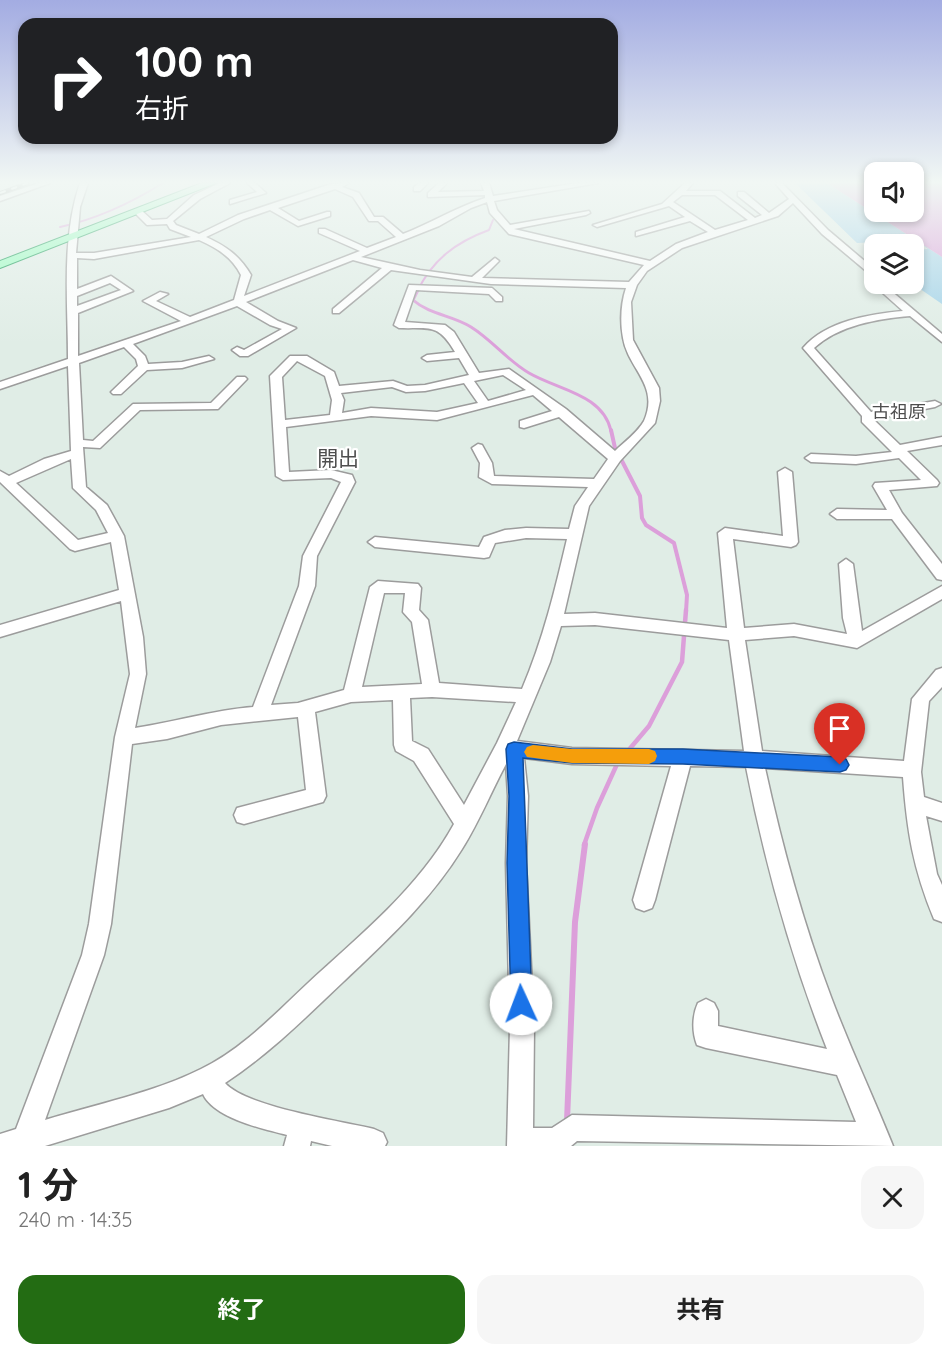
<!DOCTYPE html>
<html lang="ja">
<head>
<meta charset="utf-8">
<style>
  body { margin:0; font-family:Quicksand,"Noto Sans JP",sans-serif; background:#f6f6f6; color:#222; height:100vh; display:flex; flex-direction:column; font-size:22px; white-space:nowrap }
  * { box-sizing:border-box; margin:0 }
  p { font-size:20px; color:#767676 }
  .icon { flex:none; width:33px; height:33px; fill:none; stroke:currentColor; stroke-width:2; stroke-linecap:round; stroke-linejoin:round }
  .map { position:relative; height:1146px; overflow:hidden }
  .panel { display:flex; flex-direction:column; background:#fff; flex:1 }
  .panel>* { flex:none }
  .top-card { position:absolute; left:18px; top:18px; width:600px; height:126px; border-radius:18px; box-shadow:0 3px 9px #0003; background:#202124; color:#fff; overflow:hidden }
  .controls { position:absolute; left:864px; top:162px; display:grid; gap:12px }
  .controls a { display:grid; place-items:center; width:60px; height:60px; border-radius:12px; background:#fff; box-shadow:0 3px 9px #0003; font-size:30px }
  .pin { position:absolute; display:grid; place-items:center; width:51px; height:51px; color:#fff; margin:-62px -26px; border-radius:50% 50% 50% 0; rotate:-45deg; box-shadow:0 0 6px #0007 }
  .pin .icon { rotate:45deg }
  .me { position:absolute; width:66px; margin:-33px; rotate:358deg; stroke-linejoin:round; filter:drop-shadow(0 0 4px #0008) }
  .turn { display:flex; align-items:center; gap:21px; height:126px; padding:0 18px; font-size:27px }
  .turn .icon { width:78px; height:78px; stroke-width:2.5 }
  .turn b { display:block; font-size:42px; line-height:51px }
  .round { display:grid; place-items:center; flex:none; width:63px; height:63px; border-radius:18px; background:#f6f6f6 }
  .overview { display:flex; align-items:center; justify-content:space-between; height:102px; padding:0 18px }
  h1 { font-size:36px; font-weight:700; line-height:45px }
  .button { display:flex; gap:12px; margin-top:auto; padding:12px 18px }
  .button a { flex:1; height:69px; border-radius:18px; background:#236c13; color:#fff; font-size:24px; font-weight:700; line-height:69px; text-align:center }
  .button a+a { background:#f6f6f6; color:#222 }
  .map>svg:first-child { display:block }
  .grass { fill:#a4d3e9 }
  .water { fill:#dc9fda }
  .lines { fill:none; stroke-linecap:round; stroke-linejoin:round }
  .stream-far4 { stroke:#dc9fda; stroke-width:2 }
  .stream-far3 { stroke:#dc9fda; stroke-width:3 }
  .stream-far2 { stroke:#dc9fda; stroke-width:4 }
  .stream-far1 { stroke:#dc9fda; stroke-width:4.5 }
  .stream { stroke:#dc9fda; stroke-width:6 }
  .minor-casing { stroke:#9c9c9c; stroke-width:3 }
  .major-casing { stroke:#009246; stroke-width:2 }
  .minor { fill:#fff; fill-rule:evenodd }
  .major { fill:#95fdbd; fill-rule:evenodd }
  .rail-casing { stroke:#696969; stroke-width:4 }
  .rail { stroke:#fff; stroke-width:2; stroke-dasharray:6; stroke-linecap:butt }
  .route { fill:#1a73e8; stroke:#114b97; stroke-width:1.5 }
  .slow { fill:#f59e0b }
  .labels { text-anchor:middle; stroke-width:4.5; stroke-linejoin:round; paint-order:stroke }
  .far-quarter-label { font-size:18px; fill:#4e4e4e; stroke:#fff }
  .quarter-label { font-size:21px; fill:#4e4e4e; stroke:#fff }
</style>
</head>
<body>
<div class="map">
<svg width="942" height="1146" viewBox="0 0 942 1146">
  <rect width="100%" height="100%" fill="#e0ede6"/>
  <!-- grass -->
  <polygon class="grass" points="795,183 827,183 942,257 942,304 913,284 914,250 928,249 916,240 857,243"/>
  <!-- water -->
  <polygon class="water" points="827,183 874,183 874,212 914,212 914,183 942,183 942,257"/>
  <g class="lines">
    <!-- stream-far4 -->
    <g class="stream-far4">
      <path d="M60 227C97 219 131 203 163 183"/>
      <path d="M417 292C432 260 456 242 489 230L493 220"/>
    </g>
    <!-- stream-far3 -->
    <path class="stream-far3" d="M418 290 413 300C430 315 452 315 471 327 492 340 508 361 529 373 558 390 603 394 611 431"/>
    <!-- stream-far2 -->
    <g class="stream-far2">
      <polyline points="611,430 615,448"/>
      <polyline points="622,461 640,496 642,518 646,525 674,543 687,595 686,612"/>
    </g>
    <!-- stream-far1 -->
    <g class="stream-far1">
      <polyline points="627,752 649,726 682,662 686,610"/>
      <polyline points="584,845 597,808 618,762"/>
    </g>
    <!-- stream -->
    <polyline class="stream" points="567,1121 575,922 585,844"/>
    <!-- minor casing -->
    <g class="minor-casing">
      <g id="minor">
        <polygon points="39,183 50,183 0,201 0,196"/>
        <path d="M80 183H88L80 207 76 253H94L191 237 170 229 167 224 147 225 134 212 141 210 152 220 167 219 194 195 220 183H230L200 199 173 221 176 225 199 234 238 215 331 184 349 183 342 187 359 193 374 217H383L403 234C431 223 457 207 485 198V195L428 197V193L439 183H447L438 192 484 191 481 183H489L493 196 578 183H598L494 201 497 210 510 225 589 211 590 213 586 215 514 229 650 261 676 244 708 232 690 221 636 236V232L685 217 669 206 597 227 593 225 662 204 685 183H693L686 191H720L755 218 762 215 738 196V192H744L769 213 789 199 775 183H782L828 230 874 269V276L871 275 822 234 793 203 778 216 682 248 647 271 637 285 631 302 633 340 659 388 660 401 655 423 620 461 589 506 564 614 595 613 727 628 718 533 725 528 783 536 778 472 785 468 792 472 798 542 796 545 791 547 733 539 744 628 794 624 847 634 843 618 839 564 846 559 853 564 862 631 942 586V599L857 648 794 636 745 640 762 751 904 761 912 699 936 670 942 668V687L929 701 921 772 924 797 942 803V821L926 816 937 874 942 885V922L934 919C913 868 907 831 903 777L765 768C782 846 803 923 831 997 850 1048 873 1096 893 1146L577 1141 571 1146H507L510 1027 506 863 508 796 506 764C491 792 479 822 462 849 430 901 386 941 343 982 305 1018 269 1054 225 1083 246 1107 341 1121 374 1129L383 1133 387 1142 385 1146H332L311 1141 310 1146H284L287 1135C263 1129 214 1118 203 1094L169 1108 45 1146H0V1134L16 1129 82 955 89 924 115 737 130 674 121 601 0 637V625L119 590 111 542 75 551 70 549 0 482V471L9 476 44 459 71 451 68 366 0 389V382L68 359C68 301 61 239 80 183ZM335 189 353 197 369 221H378L396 237 367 248 325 229H319V233L360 251 244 296 251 275C240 256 226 246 206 237L244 219 270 210 298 226 330 216V212H327L299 221 278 208ZM682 195H715L748 220 715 230 673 202ZM487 202 490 213 509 234 644 265 629 282 482 278 499 261 495 258 472 277 420 270 361 257 439 226 471 208ZM199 240C217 248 232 257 241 275L234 300 190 317 156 301 168 294 160 292 143 301 181 321 78 356V313L133 291 111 276 77 289V258L94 259ZM353 260 382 268 333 309V313H339L391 270 491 284 626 288C621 303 620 322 623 338 628 369 660 385 644 421 638 432 623 443 615 451L566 409 509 369 479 373 454 332 445 325 405 322 416 290 489 294 496 301H502V297L492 288 409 285 394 325 399 328C430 329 438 323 455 352L427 355 422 358 427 361 459 358 469 375 425 385 407 386 393 381 339 386 334 372 307 356H290L270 376 276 476 283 480 331 478 341 482 303 556 299 586 253 707C213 710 175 722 135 728L146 674 143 637 124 536 107 505 86 487 83 447 100 448 140 410 218 409 247 379 245 377H237L211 403 133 404 93 441 83 440 79 363 124 347 136 359 138 366 111 392 113 394H121L147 370 182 368 214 359 209 356 182 362 148 364 145 356 133 344 237 306 270 325 282 329 244 350 237 347 232 350 240 356H248L296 328 278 321 246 302ZM110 283 121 290 77 306V296ZM297 361 325 376 332 400 330 415 285 420 282 377ZM503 375 526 390 488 401 474 381ZM464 383 478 403 437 412 371 408 342 413 344 400 341 393 392 387 406 392 425 391ZM533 395 552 411 520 421V427L524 428 559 417 608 459 594 479 494 476 492 463 482 445 478 444 472 448 480 463 479 477 492 484 588 487 575 506 569 529 526 528 505 530 484 537 479 547 375 537 368 542 375 547 484 558 489 557 495 543 526 538 567 539C555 590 543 640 522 689L439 683 428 620 419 610 421 588 418 584 378 581 370 587 344 690 298 703 271 705 315 586 317 556 355 482 352 475 331 470 289 472 286 427 371 416 437 420ZM71 459 73 488 96 510 108 533 78 540 16 483ZM384 593H405L403 612 412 622 422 684 362 687ZM595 625 729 640 744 751 572 748 517 741 550 662 561 626ZM432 697 516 702 497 743 464 805 428 749 412 741 410 698ZM393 700 394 745 396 751 414 761 454 824C419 888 360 935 307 984 275 1014 241 1050 201 1069 153 1093 97 1104 45 1120L104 955 111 924 132 744 167 739 221 725 298 717 306 790 237 808 234 815 237 822 244 824 323 802 326 796 315 712 351 702ZM524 758 572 764 671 766 633 900 636 908 644 911 652 908 655 900 690 766 746 767C765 864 791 957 827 1049L718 1026V1011L714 1003 706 999 698 1003C692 1016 692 1032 697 1045L706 1048 837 1075 856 1122 572 1115 552 1128H533L534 1027 526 863 528 796Z"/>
        <polygon points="247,183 255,183 266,193 230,204 230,200 257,192"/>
        <polygon points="420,183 428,183 420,191 414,191 414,187"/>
        <path d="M874 282 883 284 942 334V342L910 316C877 319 839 325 814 348L871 412 935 401 941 404 935 407 873 419 900 445 942 437V445L907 451 937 480 939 483 937 486 889 490 902 513 942 564V580L937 579 892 519H837L830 514 837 509 887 510 873 486 875 483 921 480 899 458 856 464 811 462 805 458 811 454 856 456 892 452 862 422V416L803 348C826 321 870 314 903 311L875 286Z"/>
      </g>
    </g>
    <!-- major casing -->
    <g class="major-casing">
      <polygon id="major" points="202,183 216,183 0,268 0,261"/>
    </g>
    <!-- minor -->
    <use href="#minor" class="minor"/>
    <!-- major -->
    <use href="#major" class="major"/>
    <!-- rail casing -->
    <g class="rail-casing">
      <polyline id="rail" points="0,193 28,183"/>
    </g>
    <!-- rail -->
    <use href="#rail" class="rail"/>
  </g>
  <!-- sky -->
  <linearGradient id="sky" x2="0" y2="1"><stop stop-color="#a3ace2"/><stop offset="0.53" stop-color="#f1f7f4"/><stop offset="1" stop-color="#f1f7f4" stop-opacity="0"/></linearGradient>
  <rect width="942" height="344" fill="url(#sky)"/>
  <!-- route -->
  <polygon class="route" points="514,742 572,749 683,749 840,757 846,759 849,765 846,770 840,772 683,764 572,763 523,758 532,1004 529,1012 521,1015 514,1012 511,1004 507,863 509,796 506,749 508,744"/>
  <!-- slow -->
  <polygon class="slow" points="533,745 572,749 649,749 655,751 657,756 655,761 649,764 572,763 527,757 524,752 527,747"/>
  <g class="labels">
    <!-- far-quarter labels -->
    <g class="far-quarter-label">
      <text x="899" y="418">古祖原</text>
    </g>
    <!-- quarter labels -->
    <g class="quarter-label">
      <text x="338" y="466">開出</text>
    </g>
  </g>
</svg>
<div class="controls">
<a><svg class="icon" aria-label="sound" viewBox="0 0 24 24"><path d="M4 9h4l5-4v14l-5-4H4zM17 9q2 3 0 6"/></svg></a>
<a><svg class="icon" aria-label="layers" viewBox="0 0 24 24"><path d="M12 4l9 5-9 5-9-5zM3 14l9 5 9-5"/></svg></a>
</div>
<div class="pin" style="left:840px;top:765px;background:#d93025"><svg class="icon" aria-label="arrive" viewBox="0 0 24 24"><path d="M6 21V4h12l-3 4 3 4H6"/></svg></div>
<svg class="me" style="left:521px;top:1004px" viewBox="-20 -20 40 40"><circle r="19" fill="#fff"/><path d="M0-13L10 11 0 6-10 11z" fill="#1a73e8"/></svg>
<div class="top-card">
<div class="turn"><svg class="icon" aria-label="right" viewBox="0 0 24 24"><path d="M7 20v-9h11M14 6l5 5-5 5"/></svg><div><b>100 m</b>右折</div></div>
</div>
</div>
<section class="panel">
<div class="overview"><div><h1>1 分</h1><p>240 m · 14:35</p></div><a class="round"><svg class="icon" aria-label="close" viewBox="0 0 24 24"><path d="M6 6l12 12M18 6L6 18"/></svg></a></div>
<div class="button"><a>終了</a><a>共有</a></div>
</section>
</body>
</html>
